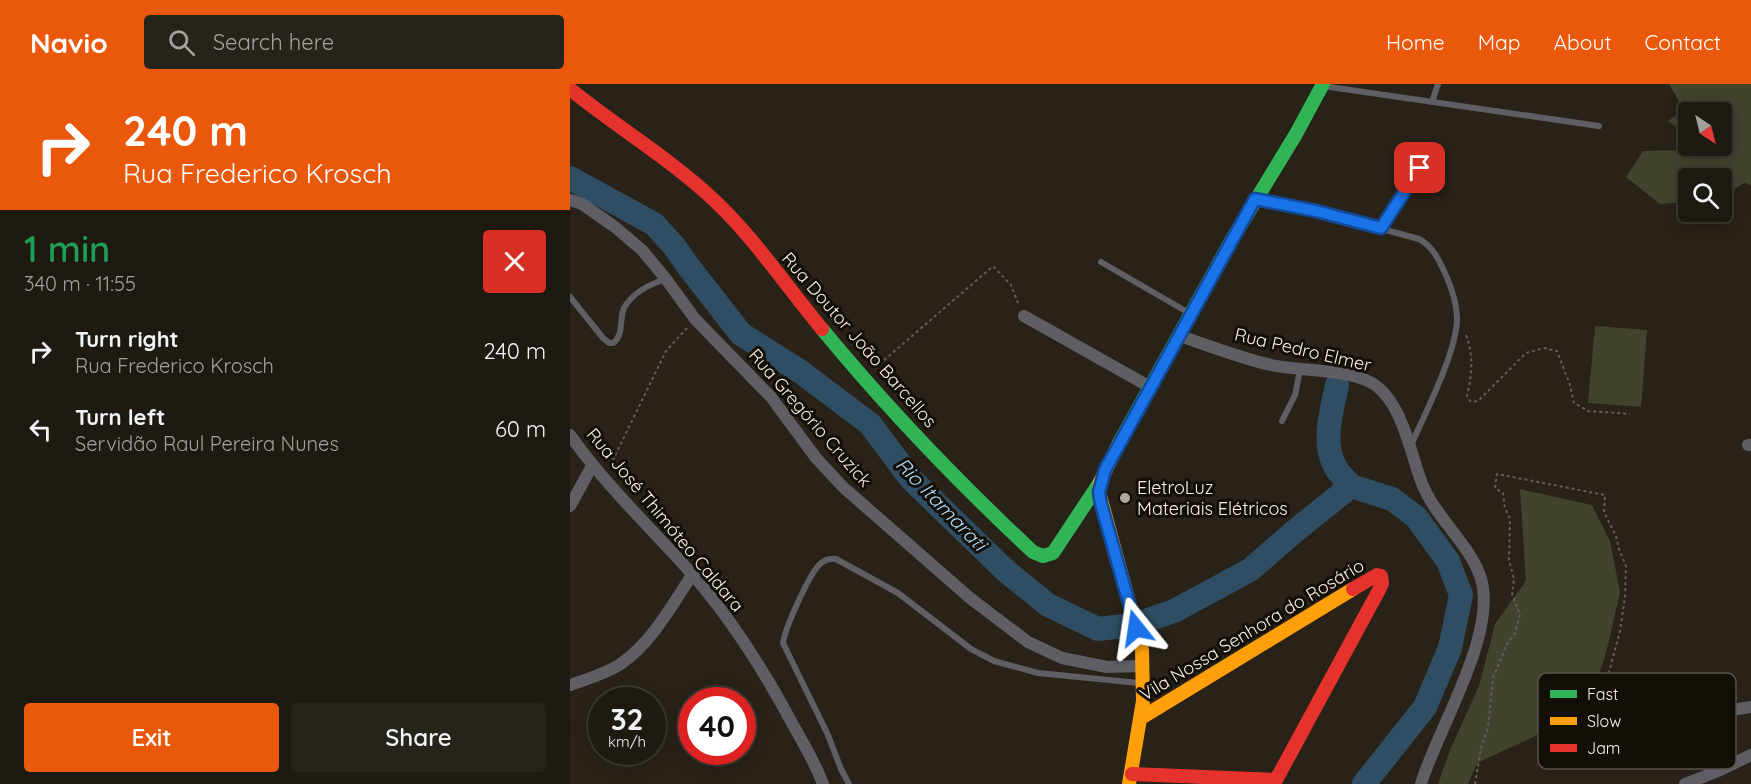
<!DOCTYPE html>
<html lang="en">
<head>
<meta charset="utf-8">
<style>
  body { margin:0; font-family:Quicksand,sans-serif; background:#26231b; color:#f1f3f6; height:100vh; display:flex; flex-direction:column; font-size:22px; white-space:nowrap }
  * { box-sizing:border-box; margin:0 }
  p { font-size:20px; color:#a1a19f }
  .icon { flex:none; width:33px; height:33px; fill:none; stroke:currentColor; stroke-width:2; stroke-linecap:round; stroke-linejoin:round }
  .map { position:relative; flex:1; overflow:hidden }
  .details { display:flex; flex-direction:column; background:#1e1a12; width:570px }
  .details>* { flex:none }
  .top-card { background:#ea580c; color:#fff; overflow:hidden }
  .needle { width:39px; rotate:145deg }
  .buttons { position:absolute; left:1108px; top:18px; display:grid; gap:12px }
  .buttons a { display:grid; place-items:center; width:54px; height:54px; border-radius:6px; background:#1e1a12; box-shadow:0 3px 15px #0003,0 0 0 2px #3c3832; font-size:30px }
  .speed { position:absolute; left:18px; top:603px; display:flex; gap:12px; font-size:30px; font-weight:700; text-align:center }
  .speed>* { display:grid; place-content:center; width:78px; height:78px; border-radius:50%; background:#1e1a12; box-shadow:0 3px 15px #0003,0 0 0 2px #3c3832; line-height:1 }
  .speed small { font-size:15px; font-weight:400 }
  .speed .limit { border:9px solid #d22; background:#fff; color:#111 }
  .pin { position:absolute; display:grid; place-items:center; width:51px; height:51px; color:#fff; margin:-26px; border-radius:12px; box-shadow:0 3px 9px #0006 }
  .me { position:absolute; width:66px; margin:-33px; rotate:345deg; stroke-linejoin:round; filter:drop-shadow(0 0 4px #0008) }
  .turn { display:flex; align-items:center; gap:21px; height:126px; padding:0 24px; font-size:27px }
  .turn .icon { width:78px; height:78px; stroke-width:2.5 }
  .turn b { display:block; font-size:42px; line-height:51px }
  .round { display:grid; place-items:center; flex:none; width:63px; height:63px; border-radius:6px; background:#26231b }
  .headline { display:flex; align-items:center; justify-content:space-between; height:102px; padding:0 24px }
  h1 { font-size:36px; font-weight:600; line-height:45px; color:#1e9e55 }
  .primary-button { display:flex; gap:12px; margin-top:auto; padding:12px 24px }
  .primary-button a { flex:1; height:69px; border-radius:6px; background:#ea580c; color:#fff; font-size:24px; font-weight:600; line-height:69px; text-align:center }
  .primary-button a+a { background:#26231b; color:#f1f3f6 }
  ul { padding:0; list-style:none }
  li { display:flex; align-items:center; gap:18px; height:78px; padding:0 24px }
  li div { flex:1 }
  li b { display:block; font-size:22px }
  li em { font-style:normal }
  header { display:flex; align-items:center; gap:36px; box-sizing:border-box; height:84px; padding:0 30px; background:#ea580c; color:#fff }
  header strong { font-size:28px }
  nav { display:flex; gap:33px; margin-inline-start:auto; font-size:21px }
  .search { width:420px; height:54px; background:#26231b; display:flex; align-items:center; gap:15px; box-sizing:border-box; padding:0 21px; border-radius:6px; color:#a1a19f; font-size:22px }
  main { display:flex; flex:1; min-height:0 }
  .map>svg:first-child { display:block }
  .green { fill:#42432d; fill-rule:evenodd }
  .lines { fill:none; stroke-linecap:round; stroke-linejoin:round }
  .river { stroke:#2f4e63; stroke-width:24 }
  .path { stroke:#625e5f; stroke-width:2; stroke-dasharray:3 3; stroke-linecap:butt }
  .lane { stroke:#5f5e65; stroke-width:6 }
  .street { stroke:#5f5e65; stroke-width:12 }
  .fast { stroke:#30b455; stroke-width:14 }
  .slow { stroke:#ff9f0a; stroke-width:14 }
  .jam { stroke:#e5322d; stroke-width:14 }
  .route-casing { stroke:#114b97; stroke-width:15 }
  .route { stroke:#1a73e8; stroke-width:10 }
  .poi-dot { fill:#b0a99e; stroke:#130e06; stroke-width:2 }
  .labels { text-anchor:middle; stroke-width:6; stroke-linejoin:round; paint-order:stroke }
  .street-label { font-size:18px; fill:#f9f1e6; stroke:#130e06 }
  .poi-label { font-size:18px; fill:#f9f1e6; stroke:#130e06; text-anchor:start }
  .water-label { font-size:20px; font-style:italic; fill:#abdafd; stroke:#130e06 }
  .key { fill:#130e06; stroke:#585249; stroke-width:1.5 }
  .key-label { font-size:16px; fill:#f9f1e6 }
</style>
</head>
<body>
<header>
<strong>Navio</strong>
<div class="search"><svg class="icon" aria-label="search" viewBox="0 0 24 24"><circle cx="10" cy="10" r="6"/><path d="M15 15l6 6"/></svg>Search here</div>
<nav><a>Home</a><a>Map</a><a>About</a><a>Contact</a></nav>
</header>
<main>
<section class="details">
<div class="top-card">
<div class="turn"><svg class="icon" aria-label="right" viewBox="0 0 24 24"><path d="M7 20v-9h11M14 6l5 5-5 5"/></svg><div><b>240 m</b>Rua Frederico Krosch</div></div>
</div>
<div class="headline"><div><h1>1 min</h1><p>340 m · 11:55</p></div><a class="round" style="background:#d93025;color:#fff"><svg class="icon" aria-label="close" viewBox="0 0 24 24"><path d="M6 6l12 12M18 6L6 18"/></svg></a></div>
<ul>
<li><svg class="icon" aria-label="right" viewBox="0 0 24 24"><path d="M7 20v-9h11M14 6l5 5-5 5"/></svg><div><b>Turn right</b><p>Rua Frederico Krosch</p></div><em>240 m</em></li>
<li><svg class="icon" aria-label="left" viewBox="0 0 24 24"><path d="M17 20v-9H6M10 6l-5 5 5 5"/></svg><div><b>Turn left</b><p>Servidão Raul Pereira Nunes</p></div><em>60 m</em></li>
</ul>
<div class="primary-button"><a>Exit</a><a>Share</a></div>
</section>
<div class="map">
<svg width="1181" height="700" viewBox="0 0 1181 700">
  <rect width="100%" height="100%" fill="#282218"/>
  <!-- green -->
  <g class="green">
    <path d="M1099 0H1181V101L1174 99 1152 113V94H1119V118L1090 120 1056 93 1073 67 1115 66 1118 51 1098 37 1114 26ZM1119 28H1152V62H1119Z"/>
    <polygon points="1025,242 1077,246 1071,323 1018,319"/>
    <polygon points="950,405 1022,421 1040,457 1050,508 1036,569 1027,596 984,640 963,653 907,679 898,700 868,700 880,666 909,602 925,540 956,497"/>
  </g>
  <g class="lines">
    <!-- river -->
    <g class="river">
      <polyline points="0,94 84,140 104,162 118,182 171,250 231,288 300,340 341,395 436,487 478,521 528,545 563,541 604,527 680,486 725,447 781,402 822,415 846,433 878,477 891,511 880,564 855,623 794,700"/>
      <path d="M767 301C762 327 751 359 766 384 769 390 776 396 781 402"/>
    </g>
    <!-- path -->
    <g class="path">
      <path d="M896 251C904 272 902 290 897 312L900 317 904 318 910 315 956 269 974 264 987 267 1000 301 1004 319 1018 327 1060 330"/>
      <polyline points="305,284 422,183 424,183 441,201 449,222"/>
      <polyline points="40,382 96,267 117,244"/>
      <polyline points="905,700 911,664 918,644 923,594 937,560 945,549 950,531 942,510 944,495 939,476 940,435 935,424 933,409 925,404 927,390 1035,411 1034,428 1046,452 1049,465 1056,482 1055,513 1050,547 1035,603 1040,608"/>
    </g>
    <!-- lane -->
    <g class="lane">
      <polyline points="753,2 1029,42"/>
      <polyline points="862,18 868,0"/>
      <path d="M689 116 746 127 849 155C862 162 868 174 874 187 881 202 887 219 887 236 886 269 855 330 841 361"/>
      <polyline points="811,144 859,68"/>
      <polyline points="531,178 619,229"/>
      <path d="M0 213 33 254 39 259H43C54 252 49 235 54 224 63 208 80 200 96 195"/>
      <polyline points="712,337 725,311 730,286"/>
      <path d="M279 700 271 685 258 651 213 559C215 544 239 491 249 481 254 476 259 474 266 475L328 509 401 565 424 577 468 589 569 599"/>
    </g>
    <!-- street -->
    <g class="street">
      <polyline points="0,116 12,120 45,143 72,166 96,195 125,235 201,313 246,374 273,403 400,514 458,558 492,574 537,583 572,582"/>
      <polyline points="454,232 580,303"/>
      <path d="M610 252C640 262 670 274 701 281 730 287 774 285 800 298 831 314 840 367 851 397 864 432 895 455 909 489 932 544 867 645 851 700"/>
      <path d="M0 351C34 399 75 438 114 481 157 528 192 583 222 639 233 659 245 678 253 700"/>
      <polyline points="1178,361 1181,361"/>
      <polyline points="0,422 22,382"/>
      <path d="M0 601C15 596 40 588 52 579 82 558 102 521 122 491"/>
      <path d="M1048 617C1076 637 1148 629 1181 623"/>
      <polyline points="1115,700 1148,687 1181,671"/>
    </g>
    <!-- fast -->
    <g class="fast">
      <path d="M252 245C317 324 388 398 463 468L473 472 483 469 530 398"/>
      <polyline points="549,359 661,157 726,50 753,0"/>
    </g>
    <!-- slow -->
    <g class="slow">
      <polyline points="549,359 530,398 529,408 572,566 573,617 559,700"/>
      <polyline points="571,634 783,505"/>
    </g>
    <!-- jam -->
    <g class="jam">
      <path d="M0 5C48 44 101 75 146 118 185 155 217 203 252 245"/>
      <polyline points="562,690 706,696 809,506 812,499 811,492 807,491 783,505"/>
    </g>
  </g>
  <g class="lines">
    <!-- route casing -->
    <g class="route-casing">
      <polyline id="route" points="566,544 531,420 529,408 535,386 685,115 746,127 811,144 850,84"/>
    </g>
    <!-- route -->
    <use href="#route" class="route"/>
  </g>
  <!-- markers -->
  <circle class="poi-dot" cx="555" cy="414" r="6"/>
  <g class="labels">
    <!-- street labels -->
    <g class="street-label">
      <text transform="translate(289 256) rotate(49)" y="6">Rua Doutor João Barcellos</text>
      <text transform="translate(733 266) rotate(13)" y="6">Rua Pedro Elmer</text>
      <text transform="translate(240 334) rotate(49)" y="6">Rua Gregório Cruzick</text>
      <text transform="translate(95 436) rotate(50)" y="6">Rua José Thimóteo Caldara</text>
      <text transform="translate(682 546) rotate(-31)" y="6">Vila Nossa Senhora do Rosário</text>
    </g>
    <!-- poi labels -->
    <g class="poi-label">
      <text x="567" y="410">EletroLuz<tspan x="567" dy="21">Materiais Elétricos</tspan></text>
    </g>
    <!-- water labels -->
    <g class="water-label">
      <text transform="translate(371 420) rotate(46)" y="7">Rio Itamarati</text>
    </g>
  </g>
  <!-- legend -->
  <rect x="968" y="589" width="198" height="96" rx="9" class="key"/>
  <rect x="980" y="606" width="27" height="8" fill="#30b455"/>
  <rect x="980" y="633" width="27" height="8" fill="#ff9f0a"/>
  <rect x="980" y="660" width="27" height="8" fill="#e5322d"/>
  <g class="key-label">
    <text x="1017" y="616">Fast</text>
    <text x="1017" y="643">Slow</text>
    <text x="1017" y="670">Jam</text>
  </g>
</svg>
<div class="buttons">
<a><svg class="needle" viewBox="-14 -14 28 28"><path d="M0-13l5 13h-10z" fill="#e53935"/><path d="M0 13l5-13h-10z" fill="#a1a19f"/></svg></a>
<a><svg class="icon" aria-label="search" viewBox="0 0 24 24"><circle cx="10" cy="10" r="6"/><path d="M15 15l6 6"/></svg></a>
</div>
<div class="speed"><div>32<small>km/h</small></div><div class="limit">40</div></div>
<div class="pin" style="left:850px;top:84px;background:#d93025"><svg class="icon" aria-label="arrive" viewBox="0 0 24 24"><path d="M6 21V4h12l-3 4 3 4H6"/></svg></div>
<svg class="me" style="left:566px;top:544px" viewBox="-20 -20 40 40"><path d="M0-17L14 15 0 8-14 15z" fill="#1a73e8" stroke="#fff" stroke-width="4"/></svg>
</div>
</main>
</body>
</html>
